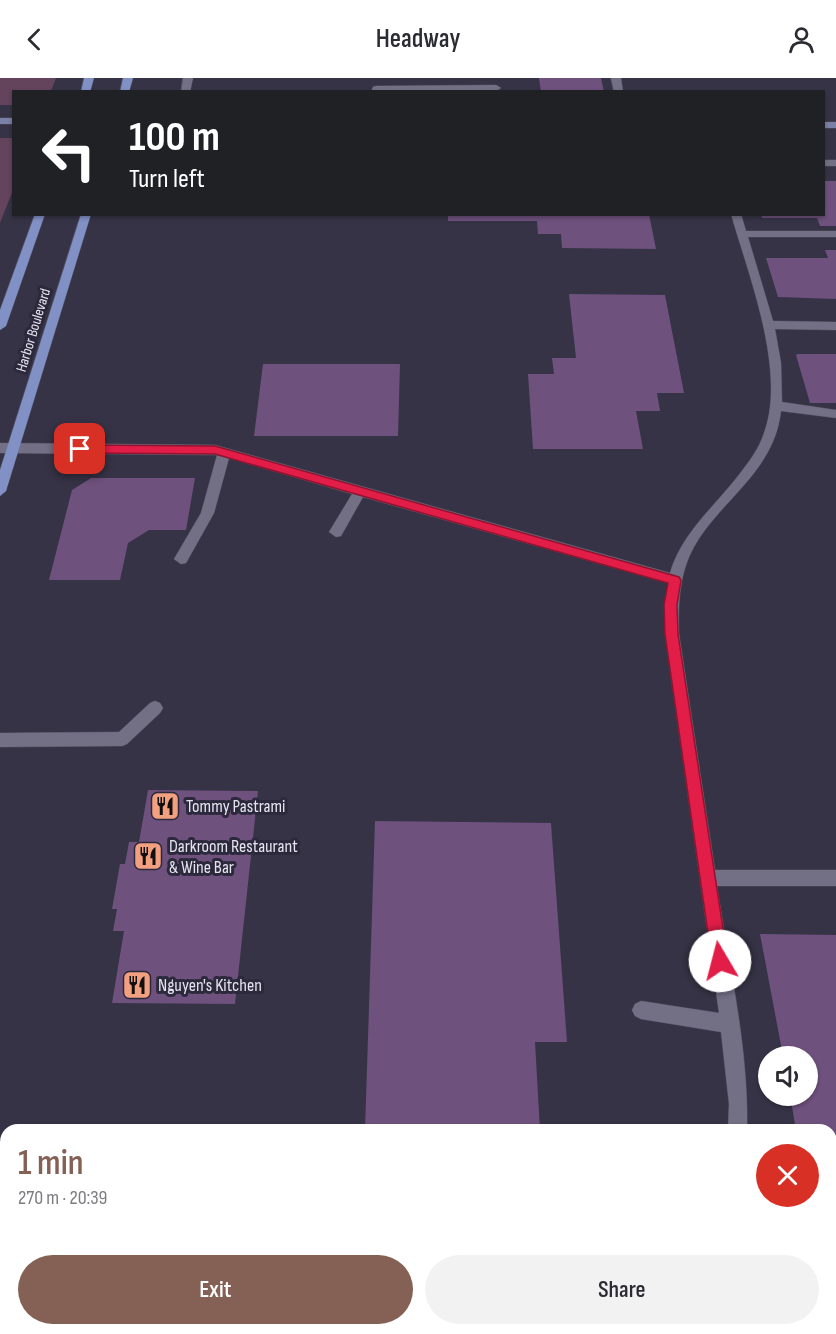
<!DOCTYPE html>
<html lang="en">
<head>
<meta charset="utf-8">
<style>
  body { margin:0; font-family:"Sofia Sans Condensed",sans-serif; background:#f2f2f3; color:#2b2b33; height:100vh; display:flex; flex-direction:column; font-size:22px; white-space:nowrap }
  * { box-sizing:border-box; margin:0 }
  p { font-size:20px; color:#7c7c81 }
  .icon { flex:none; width:33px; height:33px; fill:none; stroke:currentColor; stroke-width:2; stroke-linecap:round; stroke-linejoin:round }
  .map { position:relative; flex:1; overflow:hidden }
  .details { position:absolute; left:0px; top:1046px; width:837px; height:212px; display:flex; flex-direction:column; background:#fff; border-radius:18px 18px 0 0; box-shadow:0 2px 4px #0004 }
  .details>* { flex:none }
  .top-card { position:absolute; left:12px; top:12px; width:813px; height:126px; border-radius:0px; box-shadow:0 2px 4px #0004; background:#202124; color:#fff; overflow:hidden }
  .fabs { position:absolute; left:758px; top:968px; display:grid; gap:12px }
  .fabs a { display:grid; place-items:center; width:60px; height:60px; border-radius:50%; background:#fff; box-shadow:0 2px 4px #0004; font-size:30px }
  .pin { position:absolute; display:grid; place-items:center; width:51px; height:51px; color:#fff; margin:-26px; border-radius:12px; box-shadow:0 3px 9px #0006 }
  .me { position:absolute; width:66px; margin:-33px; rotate:352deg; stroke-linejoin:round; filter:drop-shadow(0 0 4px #0008) }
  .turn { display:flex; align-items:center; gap:21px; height:126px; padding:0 18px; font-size:27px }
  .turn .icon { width:78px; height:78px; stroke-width:2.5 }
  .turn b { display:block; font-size:42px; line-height:51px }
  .round { display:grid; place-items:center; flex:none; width:63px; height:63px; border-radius:32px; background:#f2f2f3 }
  .head { display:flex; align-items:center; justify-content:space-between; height:102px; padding:0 18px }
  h1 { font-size:36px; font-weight:600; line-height:45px; color:#856055 }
  .action { display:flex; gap:12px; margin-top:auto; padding:12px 18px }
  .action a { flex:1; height:69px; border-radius:36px; background:#856055; color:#fff; font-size:24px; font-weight:600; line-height:69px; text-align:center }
  .action a+a { background:#f2f2f3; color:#2b2b33 }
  header { display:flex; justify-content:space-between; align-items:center; height:78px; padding:0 18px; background:#fff; font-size:27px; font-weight:600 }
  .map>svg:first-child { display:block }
  .green { fill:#64435c }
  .building { fill:#6e517d }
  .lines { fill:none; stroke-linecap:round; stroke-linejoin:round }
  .lane-casing { stroke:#514f5f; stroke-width:1 }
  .secondary-casing { stroke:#514f5f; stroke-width:1 }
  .primary-casing { stroke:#514f5f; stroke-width:1 }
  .lane { fill:#737086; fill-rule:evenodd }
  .secondary { fill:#7a80a6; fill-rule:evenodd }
  .primary { fill:#8190c5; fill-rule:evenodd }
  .route { fill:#e11d48; stroke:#92132f; stroke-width:1.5 }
  .labels { text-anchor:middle; stroke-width:6; stroke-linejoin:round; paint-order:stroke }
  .far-street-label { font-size:15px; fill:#e5e4f0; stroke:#2c293c }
  .poi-label { font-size:18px; fill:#e5e4f0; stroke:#2c293c; text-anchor:start }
</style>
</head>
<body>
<header><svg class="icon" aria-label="back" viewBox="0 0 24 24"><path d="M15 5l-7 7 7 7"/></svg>Headway<svg class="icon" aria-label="person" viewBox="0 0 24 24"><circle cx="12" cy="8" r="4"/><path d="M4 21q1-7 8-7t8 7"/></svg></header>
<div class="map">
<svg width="836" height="1256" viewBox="0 0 836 1256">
  <rect width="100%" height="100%" fill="#363346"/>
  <!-- green -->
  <g class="green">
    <polygon points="0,0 56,0 51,13 14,14 13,27 0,27"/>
    <polygon points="0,60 14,60 13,112 0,145"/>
  </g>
  <!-- building -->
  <g class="building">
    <polygon points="539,0 601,0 604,14 541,14"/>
    <polygon points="824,103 836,103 836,148 820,148 817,140 762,140 761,136 824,136"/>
    <polygon points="448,136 649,136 656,171 562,170 561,156 538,156 537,143 448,143"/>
    <polygon points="825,172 836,172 836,221 778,219 766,180 828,180"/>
    <polygon points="569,216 665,217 684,315 657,315 660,333 636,333 643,371 533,371 528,296 554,296 552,280 576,280"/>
    <polygon points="798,276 836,276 836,325 810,325 796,277"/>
    <polygon points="263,286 400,286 398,358 254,358"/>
    <polygon points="91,400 195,400 186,452 149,452 128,465 120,502 49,502 72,412"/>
    <polygon points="148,712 258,713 235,926 112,925 124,853 113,853 117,831 112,831 120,786 125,786 129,764 139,764"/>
    <polygon points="375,743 551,745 567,964 535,964 540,1052 365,1052"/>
    <polygon points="760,856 836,857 836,1199 831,1194 831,1052 796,1052 790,1017 807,1017 807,978 783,978"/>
    <polygon points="0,1158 6,1164 6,1251 30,1251 29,1256 0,1256"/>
  </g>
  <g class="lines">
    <!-- lane casing -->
    <g class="lane-casing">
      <g id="lane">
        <polygon points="183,0 193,0 190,14 181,14"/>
        <polygon points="611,0 621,0 623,14 614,14"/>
        <polygon points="376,8 496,7 501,10 496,13 371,14 373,9"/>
        <rect x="824" y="82" width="12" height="6"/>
        <path d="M731 136H741L746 153H836V159H748L773 243 836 244V252L775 251 781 285 782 324 836 332V340L781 333C774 398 712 426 689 479 679 503 678 530 679 556L715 792H836V808H717C729 887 749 972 747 1052H728L729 1026 721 954 641 941 635 938 632 932 635 926 641 923 719 935 665 556 668 505 363 419 341 458 336 459 329 454 352 416 229 380 214 435 186 485 181 486 174 481 201 435 217 377 0 375V365L215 367 670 495C681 456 714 429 738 398 748 385 759 371 764 355 787 293 748 196 731 136Z"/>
        <polygon points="155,623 160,625 163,630 160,635 127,666 122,668 0,669 0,655 119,654 150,625"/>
        <polygon points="673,1251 694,1251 692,1256 671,1256"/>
      </g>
    </g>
    <!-- secondary casing -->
    <g class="secondary-casing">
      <g id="secondary">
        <rect x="0" y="40" width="14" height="6"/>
        <rect x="824" y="44" width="12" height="6"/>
      </g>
    </g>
    <!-- primary casing -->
    <g class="primary-casing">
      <g id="primary">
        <polygon points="84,0 94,0 90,14 81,14"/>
        <polygon points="123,0 133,0 129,14 120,14"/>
        <polygon points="35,136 45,136 6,248 0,252 0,232"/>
        <polygon points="81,136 91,136 6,413 0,418 0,392"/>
      </g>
    </g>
    <!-- lane -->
    <use href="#lane" class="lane"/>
    <!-- secondary -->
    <use href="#secondary" class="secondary"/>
    <!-- primary -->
    <use href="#primary" class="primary"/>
  </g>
  <!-- route -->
  <polygon class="route" points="80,367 215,368 679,499 681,502 677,527 678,556 728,883 726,889 720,891 714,889 712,883 665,556 664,527 668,505 215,376 80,375 75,371"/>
  <!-- icons -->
  <defs>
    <g id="restaurant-square" transform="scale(1.5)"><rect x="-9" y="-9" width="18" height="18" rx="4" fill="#f2a07f" stroke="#2c293c"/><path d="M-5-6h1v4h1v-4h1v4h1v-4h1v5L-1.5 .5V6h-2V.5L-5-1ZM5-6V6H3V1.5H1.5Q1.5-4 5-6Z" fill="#111"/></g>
  </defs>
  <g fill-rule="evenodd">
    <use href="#restaurant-square" x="165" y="728"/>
    <use href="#restaurant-square" x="148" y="778"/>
    <use href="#restaurant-square" x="137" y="907"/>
  </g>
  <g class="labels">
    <!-- far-street labels -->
    <g class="far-street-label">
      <text transform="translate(33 252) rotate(-73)" y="5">Harbor Boulevard</text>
    </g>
    <!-- poi labels -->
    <g class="poi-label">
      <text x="186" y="734">Tommy Pastrami</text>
      <text x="169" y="774">Darkroom Restaurant<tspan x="169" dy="21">&amp; Wine Bar</tspan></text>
      <text x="158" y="913">Nguyen's Kitchen</text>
    </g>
  </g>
</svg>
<div class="fabs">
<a><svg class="icon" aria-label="sound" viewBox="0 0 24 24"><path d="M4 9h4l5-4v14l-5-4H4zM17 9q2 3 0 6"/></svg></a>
</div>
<div class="pin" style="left:80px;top:371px;background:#d93025"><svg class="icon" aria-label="arrive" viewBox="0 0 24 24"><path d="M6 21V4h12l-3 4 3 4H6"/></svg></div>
<svg class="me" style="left:720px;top:883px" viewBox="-20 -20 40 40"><circle r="19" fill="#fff"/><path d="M0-13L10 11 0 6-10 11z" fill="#e11d48"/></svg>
<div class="top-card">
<div class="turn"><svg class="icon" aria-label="left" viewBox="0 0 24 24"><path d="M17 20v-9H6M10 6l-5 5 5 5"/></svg><div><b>100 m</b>Turn left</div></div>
</div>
<section class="details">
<div class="head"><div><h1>1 min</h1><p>270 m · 20:39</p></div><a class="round" style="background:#d93025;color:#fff"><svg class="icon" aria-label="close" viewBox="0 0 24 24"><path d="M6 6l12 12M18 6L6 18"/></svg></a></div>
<div class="action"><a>Exit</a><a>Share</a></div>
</section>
</div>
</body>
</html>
